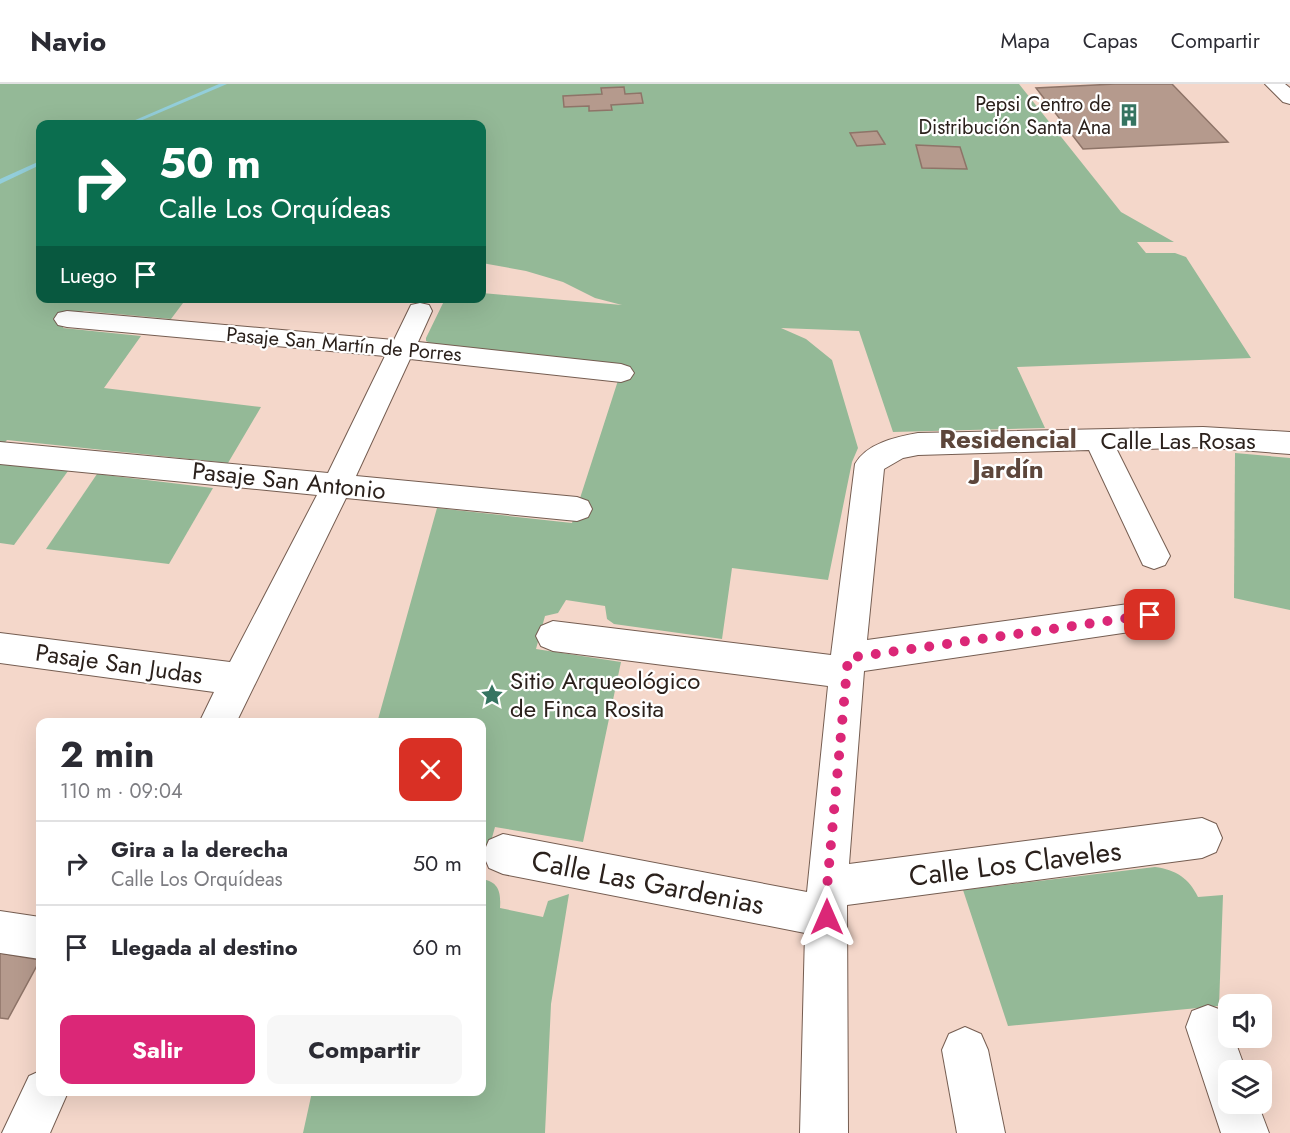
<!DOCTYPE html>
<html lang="es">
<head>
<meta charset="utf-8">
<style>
  body { margin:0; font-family:Jost,sans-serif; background:#f7f7f7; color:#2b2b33; height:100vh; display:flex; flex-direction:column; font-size:22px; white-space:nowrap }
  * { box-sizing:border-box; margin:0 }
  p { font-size:20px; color:#7c7c81 }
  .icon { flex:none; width:33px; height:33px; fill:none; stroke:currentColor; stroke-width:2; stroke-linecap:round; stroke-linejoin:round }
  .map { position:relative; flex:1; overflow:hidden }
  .side { position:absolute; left:36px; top:634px; width:450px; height:378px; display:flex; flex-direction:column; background:#fff; border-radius:12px; box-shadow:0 6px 24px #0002 }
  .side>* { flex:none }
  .top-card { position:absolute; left:36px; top:36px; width:450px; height:183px; border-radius:12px; box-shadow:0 6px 24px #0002; background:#0b6e4f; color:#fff; overflow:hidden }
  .controls { position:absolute; left:1218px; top:910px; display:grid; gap:12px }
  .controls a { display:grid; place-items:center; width:54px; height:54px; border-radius:12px; background:#fff; box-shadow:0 6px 24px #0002; font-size:30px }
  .pin { position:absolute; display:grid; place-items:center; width:51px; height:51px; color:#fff; margin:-26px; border-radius:12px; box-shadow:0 3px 9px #0006 }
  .me { position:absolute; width:66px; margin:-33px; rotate:0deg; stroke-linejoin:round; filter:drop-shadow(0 0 4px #0008) }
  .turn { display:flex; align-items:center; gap:21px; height:126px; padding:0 24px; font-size:27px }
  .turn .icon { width:78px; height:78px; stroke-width:2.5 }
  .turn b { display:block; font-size:42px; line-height:51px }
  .then { display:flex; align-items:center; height:57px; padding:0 24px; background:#0003; gap:12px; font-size:22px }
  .round { display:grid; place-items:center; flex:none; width:63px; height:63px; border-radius:12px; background:#f7f7f7 }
  .summary { display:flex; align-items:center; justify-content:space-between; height:102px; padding:0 24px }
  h1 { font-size:36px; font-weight:700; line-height:45px }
  .cta { display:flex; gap:12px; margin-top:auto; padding:12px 24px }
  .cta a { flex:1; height:69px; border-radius:12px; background:#db2777; color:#fff; font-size:24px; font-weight:700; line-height:69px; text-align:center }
  .cta a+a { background:#f7f7f7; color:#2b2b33 }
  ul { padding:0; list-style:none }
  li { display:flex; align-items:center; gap:18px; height:84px; padding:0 24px; border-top:2px solid #e1e1e2 }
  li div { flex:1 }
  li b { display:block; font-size:22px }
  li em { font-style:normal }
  header { display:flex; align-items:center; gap:36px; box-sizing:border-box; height:84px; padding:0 30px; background:#fff; border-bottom:2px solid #e1e1e2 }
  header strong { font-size:28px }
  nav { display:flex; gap:33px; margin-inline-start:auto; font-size:21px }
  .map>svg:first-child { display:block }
  .forest { fill:#94b997 }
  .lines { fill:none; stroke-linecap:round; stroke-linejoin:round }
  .stream { fill:#93ceda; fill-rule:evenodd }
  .building { fill:#b59a8d; stroke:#8e7468; stroke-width:1.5 }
  .minor-casing { stroke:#755d51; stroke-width:2 }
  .minor { fill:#fff; fill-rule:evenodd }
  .route { stroke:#db2777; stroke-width:10; stroke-dasharray:0 18 }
  .labels { text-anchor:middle; stroke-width:4.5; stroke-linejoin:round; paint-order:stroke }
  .far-poi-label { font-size:20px; fill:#2b211c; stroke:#fff; text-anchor:end }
  .far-street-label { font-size:20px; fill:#2b211c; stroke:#fff }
  .street-label { font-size:24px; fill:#2b211c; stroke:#fff }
  .poi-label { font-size:24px; fill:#2b211c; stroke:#fff; text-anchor:start }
  .neighbourhood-label { font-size:26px; font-weight:bold; fill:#5d463b; stroke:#fff }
  .near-street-label { font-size:28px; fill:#2b211c; stroke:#fff }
</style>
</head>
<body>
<header>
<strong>Navio</strong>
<nav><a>Mapa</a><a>Capas</a><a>Compartir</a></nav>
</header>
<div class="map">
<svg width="1290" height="1049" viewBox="0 0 1290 1049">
  <rect width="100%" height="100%" fill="#f4d7ca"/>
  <!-- forest -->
  <g class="forest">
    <polygon points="0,0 1019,0 1121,128 1174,158 1137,158 1146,169 1175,169 1186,173 1251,274 1017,283 1045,344 893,348 859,247 781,244 806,255 832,276 858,364 852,378 828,496 732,484 722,555 614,540 607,535 605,522 566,516 558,529 545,532 536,565 621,578 583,758 495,743 482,789 482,639 377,639 437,424 572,439 623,281 430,259 426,257 426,254 445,215 482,214 482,209 622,221 595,214 563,198 526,187 482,179 482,40 40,40 40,214 186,215 171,235 84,227 68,234 63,244 141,252 104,304 261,323 228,379 7,356 0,364"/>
    <polygon points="1235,369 1290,374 1290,526 1234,514"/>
    <polygon points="0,380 68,387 14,461 0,459"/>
    <polygon points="97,390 213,404 169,480 46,465"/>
    <path d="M1155 783C1176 786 1189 794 1198 813L1223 811 1219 922 1008 942 963 806Z"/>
    <path d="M482 795C499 798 501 808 500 824L543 833 548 817 569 810 551 920 545 1049H303L312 1008H482Z"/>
  </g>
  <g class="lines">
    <!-- stream -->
    <g class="stream">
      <polygon points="219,0 227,0 133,40 126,40"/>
      <polygon points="40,77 40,81 0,100 0,95"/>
    </g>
  </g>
  <!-- building -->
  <g class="building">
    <polygon points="1115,0 1172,0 1228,58 1083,65 1036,4"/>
    <polygon points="624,3 625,10 641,9 643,19 611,21 612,26 589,27 589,22 564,23 563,12 602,10 601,4"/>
    <polygon points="877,47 885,60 857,62 850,49"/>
    <polygon points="916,61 960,63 967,85 922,84"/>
    <polygon points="0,869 40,876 8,935 0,934"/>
  </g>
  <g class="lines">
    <!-- minor casing -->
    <g class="minor-casing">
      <g id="minor">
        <polygon points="1265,0 1285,0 1290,4 1290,20 1283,18"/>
        <polygon points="420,219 429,221 432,227 418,258 621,280 630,283 634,289 630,295 621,298 410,275 356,392 577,413 588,417 592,425 588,433 577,437 346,414 236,639 199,639 214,608 0,579 0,549 230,578 317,411 0,380 0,358 328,389 385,272 67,243 58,241 54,235 58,229 67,227 394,256 411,221"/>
        <path d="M1203 343 1290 348V370L1203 363 1117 366 1170 472 1165 481 1154 485 1143 481 1089 366 918 371 903 374 884 385 867 556 1150 517 1162 521 1167 531 1162 541 1150 545 864 587 849 780 1202 734 1216 740 1222 754 1216 768 1202 774 847 821 848 1049H800L805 849 503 790 489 784 483 770 489 756 503 750 807 808 828 602 553 567 541 562 536 552 541 542 553 537 831 571 855 380C867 359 896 353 918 349Z"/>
        <polygon points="0,827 40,833 40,875 0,869"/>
        <polygon points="1208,921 1224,927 1228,939 1228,954 1234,954 1246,987 1228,987 1228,1020 1258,1020 1269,1049 1221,1049 1186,943 1192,927"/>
        <polygon points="965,943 981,950 988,966 1005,1049 957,1049 942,966 949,950"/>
        <polygon points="40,987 40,1008 68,1008 50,1049 2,1049 29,992"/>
      </g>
    </g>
    <!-- minor -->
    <use href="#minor" class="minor"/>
  </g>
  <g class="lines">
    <!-- route -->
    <polyline class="route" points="827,833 827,803 848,574 1150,531"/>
  </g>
  <!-- icons -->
  <defs>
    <g id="building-bare" transform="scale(1.8)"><path d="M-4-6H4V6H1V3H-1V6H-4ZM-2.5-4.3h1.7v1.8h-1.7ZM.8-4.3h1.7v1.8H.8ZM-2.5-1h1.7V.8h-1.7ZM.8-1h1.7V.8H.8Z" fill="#357461" stroke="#fff" stroke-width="2.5" paint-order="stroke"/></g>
    <g id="sight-bare" transform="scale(1.8)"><path d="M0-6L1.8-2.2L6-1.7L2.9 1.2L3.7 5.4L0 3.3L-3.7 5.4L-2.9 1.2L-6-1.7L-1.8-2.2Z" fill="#357461" stroke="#fff" stroke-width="2.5" paint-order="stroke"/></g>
  </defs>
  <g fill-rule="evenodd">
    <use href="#building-bare" x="1129" y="31"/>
    <use href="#sight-bare" x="492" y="611"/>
  </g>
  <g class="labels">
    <!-- far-poi labels -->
    <g class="far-poi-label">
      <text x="1111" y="27">Pepsi Centro de<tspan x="1111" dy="23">Distribución Santa Ana</tspan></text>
    </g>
    <!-- far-street labels -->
    <g class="far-street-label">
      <text transform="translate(344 260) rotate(5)" y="7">Pasaje San Martín de Porres</text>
    </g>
    <!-- street labels -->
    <g class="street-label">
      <text x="1178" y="365">Calle Las Rosas</text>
      <text transform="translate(289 397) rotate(6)" y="8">Pasaje San Antonio</text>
      <text transform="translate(119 580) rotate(8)" y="8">Pasaje San Judas</text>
    </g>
    <!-- poi labels -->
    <g class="poi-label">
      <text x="510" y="605">Sitio Arqueológico<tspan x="510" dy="28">de Finca Rosita</tspan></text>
    </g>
    <!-- neighbourhood labels -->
    <g class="neighbourhood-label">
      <text x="1008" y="364">Residencial<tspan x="1008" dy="30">Jardín</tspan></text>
    </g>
    <!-- near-street labels -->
    <g class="near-street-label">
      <text transform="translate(1015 779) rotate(-7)" y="10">Calle Los Claveles</text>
      <text transform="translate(648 798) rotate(11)" y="10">Calle Las Gardenias</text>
    </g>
  </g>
</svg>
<div class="controls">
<a><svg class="icon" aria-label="sound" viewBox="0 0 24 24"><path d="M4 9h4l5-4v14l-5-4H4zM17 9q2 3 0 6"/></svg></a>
<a><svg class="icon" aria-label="layers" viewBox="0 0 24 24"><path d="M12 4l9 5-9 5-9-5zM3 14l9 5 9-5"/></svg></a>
</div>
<div class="pin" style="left:1150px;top:531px;background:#d93025"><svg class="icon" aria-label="arrive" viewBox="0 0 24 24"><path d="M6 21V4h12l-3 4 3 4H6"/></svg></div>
<svg class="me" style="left:827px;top:833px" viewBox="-20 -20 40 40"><path d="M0-17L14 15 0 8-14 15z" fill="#db2777" stroke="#fff" stroke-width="4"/></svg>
<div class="top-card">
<div class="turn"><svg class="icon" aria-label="right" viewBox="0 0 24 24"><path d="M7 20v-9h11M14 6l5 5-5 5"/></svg><div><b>50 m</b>Calle Los Orquídeas</div></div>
<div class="then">Luego<svg class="icon" aria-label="arrive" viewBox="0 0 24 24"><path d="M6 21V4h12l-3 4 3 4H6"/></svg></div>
</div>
<section class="side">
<div class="summary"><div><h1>2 min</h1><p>110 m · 09:04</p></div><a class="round" style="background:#d93025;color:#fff"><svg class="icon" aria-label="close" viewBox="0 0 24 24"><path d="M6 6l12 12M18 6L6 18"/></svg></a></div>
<ul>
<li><svg class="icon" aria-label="right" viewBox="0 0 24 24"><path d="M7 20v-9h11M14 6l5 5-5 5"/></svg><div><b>Gira a la derecha</b><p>Calle Los Orquídeas</p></div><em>50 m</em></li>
<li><svg class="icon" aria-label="arrive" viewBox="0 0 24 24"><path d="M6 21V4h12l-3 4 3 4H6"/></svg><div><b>Llegada al destino</b></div><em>60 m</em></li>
</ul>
<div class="cta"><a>Salir</a><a>Compartir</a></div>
</section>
</div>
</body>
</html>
